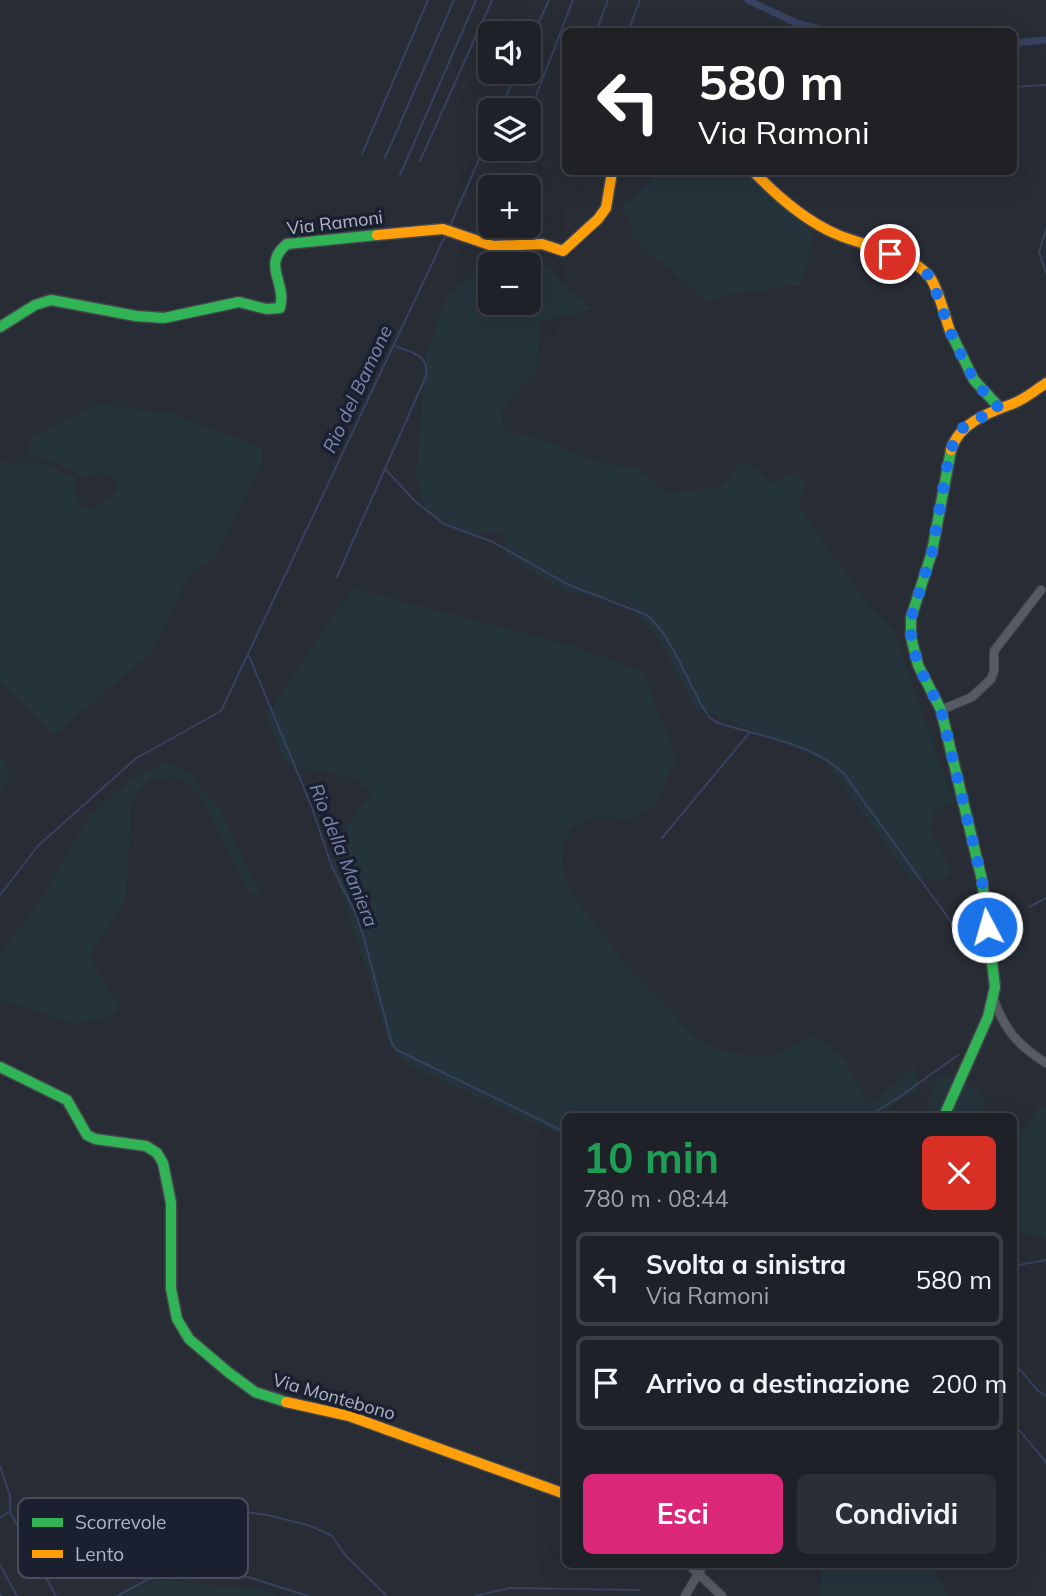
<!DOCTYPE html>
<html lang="it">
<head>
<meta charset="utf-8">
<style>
  body { margin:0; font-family:Mulish,sans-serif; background:#2b2e34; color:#f1f3f6; height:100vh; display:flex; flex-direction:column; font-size:26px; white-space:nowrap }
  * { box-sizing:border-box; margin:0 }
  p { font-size:23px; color:#a1a3a8 }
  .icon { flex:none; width:38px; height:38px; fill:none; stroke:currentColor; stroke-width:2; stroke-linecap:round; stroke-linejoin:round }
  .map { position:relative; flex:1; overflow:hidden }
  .drawer { position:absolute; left:562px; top:1113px; width:455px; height:455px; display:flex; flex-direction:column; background:#1e2128; border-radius:10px; box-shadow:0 7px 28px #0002,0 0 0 2px #3c3e45 }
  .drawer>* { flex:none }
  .hud { position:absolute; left:562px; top:28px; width:455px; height:147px; border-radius:10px; box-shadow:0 7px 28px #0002,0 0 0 2px #3c3e45; background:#202124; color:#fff; overflow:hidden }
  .buttons { position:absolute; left:478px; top:21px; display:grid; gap:14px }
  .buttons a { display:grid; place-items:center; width:63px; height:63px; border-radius:10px; background:#1e2128; box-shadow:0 7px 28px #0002,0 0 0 2px #3c3e45; font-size:35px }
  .pin { position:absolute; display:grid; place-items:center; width:60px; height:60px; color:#fff; margin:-30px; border:4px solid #fff; border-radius:50%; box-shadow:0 2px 7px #0007 }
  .me { position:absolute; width:77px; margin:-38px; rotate:354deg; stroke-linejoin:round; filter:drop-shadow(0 0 5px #0008) }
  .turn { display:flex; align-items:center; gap:24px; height:147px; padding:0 21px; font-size:32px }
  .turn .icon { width:91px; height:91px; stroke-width:2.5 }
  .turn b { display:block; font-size:49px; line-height:60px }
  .round { display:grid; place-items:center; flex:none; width:74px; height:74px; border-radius:10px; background:#2b2e34 }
  .headline { display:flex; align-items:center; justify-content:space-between; height:119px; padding:0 21px }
  h1 { font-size:42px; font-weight:700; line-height:52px; color:#1e9e55 }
  .button { display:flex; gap:14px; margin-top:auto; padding:14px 21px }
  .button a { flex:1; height:80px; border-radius:10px; background:#db2777; color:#fff; font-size:28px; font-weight:700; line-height:80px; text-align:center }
  .button a+a { background:#2b2e34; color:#f1f3f6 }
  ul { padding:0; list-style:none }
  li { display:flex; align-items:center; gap:21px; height:94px; margin:0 14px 10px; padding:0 7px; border:4px solid #3c3e45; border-radius:10px }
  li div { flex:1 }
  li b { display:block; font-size:26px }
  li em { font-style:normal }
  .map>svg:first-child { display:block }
  .green { fill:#25343b; fill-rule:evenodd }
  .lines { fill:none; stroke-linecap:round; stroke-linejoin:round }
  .stream { stroke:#374160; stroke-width:2 }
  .canal { stroke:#374160; stroke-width:7 }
  .street-casing { stroke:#44474e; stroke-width:10 }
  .fast-casing { stroke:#44474e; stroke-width:13 }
  .slow-casing { stroke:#44474e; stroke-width:13 }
  .street { stroke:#585a63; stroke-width:8 }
  .fast { stroke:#30b455; stroke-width:10 }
  .slow { stroke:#ff9f0a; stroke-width:10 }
  .route { stroke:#1a73e8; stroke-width:12; stroke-dasharray:0 21.6 }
  .labels { text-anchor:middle; stroke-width:7; stroke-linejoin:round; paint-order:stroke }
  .street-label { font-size:18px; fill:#b1b6c7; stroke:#1b2030 }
  .water-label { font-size:19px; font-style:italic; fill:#7987ae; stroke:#1b2030 }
  .key { fill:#1b2030; stroke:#484d5d; stroke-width:2 }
  .key-label { font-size:19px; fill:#b1b6c7 }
</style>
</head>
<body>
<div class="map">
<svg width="1046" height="1596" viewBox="0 0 1046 1596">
  <rect width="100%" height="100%" fill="#282c35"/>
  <!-- green -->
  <g class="green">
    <polygon points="661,172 760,172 796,204 818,216 801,284 729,295 710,303 635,241 623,205"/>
    <path d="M530 249 564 286 593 309 542 321 535 375 514 394 501 414 505 430 547 441 588 459 607 464 637 467 666 494 721 486 744 459 772 484 794 471 807 483 798 505 870 608 894 631 953 801 934 811 932 834 952 871 941 881 911 880 824 760 694 707 662 644 627 602 563 590 506 555 503 532 469 535 426 510 416 476 426 354 447 295 494 258ZM528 264V303H490V264Z"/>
    <polygon points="98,404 173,414 262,448 262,463 213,561 191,571 151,653 54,735 0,682 0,462 49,465 75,479 77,502 88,510 101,504 119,489 113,475 101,473 83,478 60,464 27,453 33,436"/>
    <polygon points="353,588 572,646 643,671 677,759 654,806 633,818 594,817 572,827 561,852 568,889 631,971 697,1039 726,1052 770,1058 814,1034 845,1059 868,1105 915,1066 918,1089 876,1116 565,1116 565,1137 404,1063 388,1040 329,852 359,808 373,794 353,778 285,764 266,716"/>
    <polygon points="0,755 11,775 0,793"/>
    <polygon points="165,762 188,773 219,808 261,895 249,893 203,801 181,777 152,778 131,800 126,899 90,955 98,972 119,1007 111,1015 76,1025 0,1000 0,955 44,894 89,816 132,779"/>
    <polygon points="938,1074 981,1090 986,1116 924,1116"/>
    <polygon points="1041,1103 1046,1108 1046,1238 1013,1230 1013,1134 1022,1130"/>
    <polygon points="822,1565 931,1565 949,1596 820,1596"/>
    <polygon points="156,1580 258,1589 279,1596 118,1596"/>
  </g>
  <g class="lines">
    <!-- stream -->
    <g class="stream">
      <polyline points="596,32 608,0"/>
      <polyline points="628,32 640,0"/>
      <polyline points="528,46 549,0"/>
      <polyline points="1013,87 1046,85"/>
      <polyline points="531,109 573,0"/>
      <polyline points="500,110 517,72"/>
      <polyline points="362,154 428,0"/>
      <polyline points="385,158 454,0"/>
      <polyline points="420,161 492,0"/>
      <polyline points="400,175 476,0"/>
      <polyline points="450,226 490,134"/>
      <polyline points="1046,229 1039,252 1046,273"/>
      <path d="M386 470 416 502 444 524 493 542 569 585 647 615 662 631 674 651 702 706 709 717 716 722C759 737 810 741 844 774L952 923"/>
      <path d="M337 577 426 376C429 354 412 353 395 346"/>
      <polyline points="249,656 311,805 332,867 355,912 364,938 392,1044 397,1050 565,1132"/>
      <polyline points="662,838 750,732"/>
      <polyline points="0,895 38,846 135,759 221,711 446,234"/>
      <polyline points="1029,907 1046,898"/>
      <polyline points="868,1116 898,1098 958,1055"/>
      <polyline points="1013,1266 1046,1260"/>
      <polyline points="1013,1361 1038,1391 1046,1396"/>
      <polyline points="1013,1423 1046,1462"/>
      <polyline points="0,1466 10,1496 10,1512 56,1596"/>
      <polyline points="0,1518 9,1512"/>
      <polyline points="33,1554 57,1551 143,1512 228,1510 267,1515 308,1525 331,1535 346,1556 387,1596"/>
      <polyline points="0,1565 17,1596"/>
      <polyline points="0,1594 1,1596"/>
      <polyline points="117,1596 147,1580 171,1573 248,1577 308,1596"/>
      <polyline points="475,1596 510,1588 639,1590"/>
    </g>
    <!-- canal -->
    <g class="canal">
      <polyline points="748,0 796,23 831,32"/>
      <polyline points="1013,43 1046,40"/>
    </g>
    <!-- street casing -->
    <g class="street-casing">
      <g id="street">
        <polyline points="941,710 972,697 991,679 994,671 994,651 1041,590"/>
        <path d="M993 997C1004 1029 1017 1045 1046 1063"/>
        <polyline points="688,1564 722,1596"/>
        <polyline points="685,1596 704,1564"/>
      </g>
    </g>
    <!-- fast casing -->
    <g class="fast-casing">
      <g id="fast">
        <path d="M0 327 35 305 51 300 136 316 164 318 239 302 266 309 280 308C287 282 261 265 287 244L377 235"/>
        <polyline points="950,331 974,380 999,407"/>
        <polyline points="0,1067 67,1100 87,1135 95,1139 146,1146 157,1153 163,1163 171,1203 171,1289 177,1319 189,1339 228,1372 255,1392 286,1402"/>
        <polyline points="944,1116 988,1017 995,987 982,880 941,710 918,665 911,637 911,618 932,552 951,450"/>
      </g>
    </g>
    <!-- slow casing -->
    <g class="slow-casing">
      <g id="slow">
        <path d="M754 172C778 197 804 220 836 234 865 247 906 250 929 276 938 287 945 317 950 331"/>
        <polyline points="377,235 443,229 493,246 542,244 563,251 598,219 606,208 612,172"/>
        <path d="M951 450C959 423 988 413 1012 404 1024 400 1036 390 1046 383"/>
        <polyline points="286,1402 349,1416 565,1494"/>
      </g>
    </g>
    <!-- street -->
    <use href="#street" class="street"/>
    <!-- fast -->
    <use href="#fast" class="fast"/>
    <!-- slow -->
    <use href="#slow" class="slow"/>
  </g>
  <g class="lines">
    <!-- route -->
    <path class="route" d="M890 254C905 260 920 265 931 278L953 339 974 380 995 405 999 407 961 429 955 437 948 461 932 552 911 618V637L918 665 941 710 982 880 987 927"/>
  </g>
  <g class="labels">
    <!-- street labels -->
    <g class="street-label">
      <text transform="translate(335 223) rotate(-7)" y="6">Via Ramoni</text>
      <text transform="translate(334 1397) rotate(16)" y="6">Via Montebono</text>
    </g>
    <!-- water labels -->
    <g class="water-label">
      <text transform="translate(357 389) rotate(-65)" y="7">Rio del Bamone</text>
      <text transform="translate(344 855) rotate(68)" y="7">Rio della Maniera</text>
    </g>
  </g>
  <!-- legend -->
  <rect x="18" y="1498" width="230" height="80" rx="10" class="key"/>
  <rect x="32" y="1518" width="31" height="9" fill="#30b455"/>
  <rect x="32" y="1550" width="31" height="8" fill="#ff9f0a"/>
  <g class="key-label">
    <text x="75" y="1529">Scorrevole</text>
    <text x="75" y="1561">Lento</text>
  </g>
</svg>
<div class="buttons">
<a><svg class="icon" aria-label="sound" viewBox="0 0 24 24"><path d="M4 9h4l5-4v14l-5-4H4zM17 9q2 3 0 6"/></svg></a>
<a><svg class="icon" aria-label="layers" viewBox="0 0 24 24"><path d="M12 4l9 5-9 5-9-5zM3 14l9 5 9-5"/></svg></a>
<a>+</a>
<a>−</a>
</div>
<div class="pin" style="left:890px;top:254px;background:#d93025"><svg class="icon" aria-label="arrive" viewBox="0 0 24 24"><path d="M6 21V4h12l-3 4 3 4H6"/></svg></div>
<svg class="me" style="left:987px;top:927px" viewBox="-20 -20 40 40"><circle r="17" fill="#1a73e8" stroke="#fff" stroke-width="3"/><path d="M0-11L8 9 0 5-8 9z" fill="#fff"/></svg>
<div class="hud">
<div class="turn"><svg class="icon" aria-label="left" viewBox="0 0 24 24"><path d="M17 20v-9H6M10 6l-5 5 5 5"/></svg><div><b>580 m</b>Via Ramoni</div></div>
</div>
<section class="drawer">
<div class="headline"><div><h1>10 min</h1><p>780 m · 08:44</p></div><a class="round" style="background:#d93025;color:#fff"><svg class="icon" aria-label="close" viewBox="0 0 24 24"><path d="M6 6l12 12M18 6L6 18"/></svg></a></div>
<ul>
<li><svg class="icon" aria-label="left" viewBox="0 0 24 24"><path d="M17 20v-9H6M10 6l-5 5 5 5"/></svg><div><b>Svolta a sinistra</b><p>Via Ramoni</p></div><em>580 m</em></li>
<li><svg class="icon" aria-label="arrive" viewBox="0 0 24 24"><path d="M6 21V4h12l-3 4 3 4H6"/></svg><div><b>Arrivo a destinazione</b></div><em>200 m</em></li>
</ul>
<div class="button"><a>Esci</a><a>Condividi</a></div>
</section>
</div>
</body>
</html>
